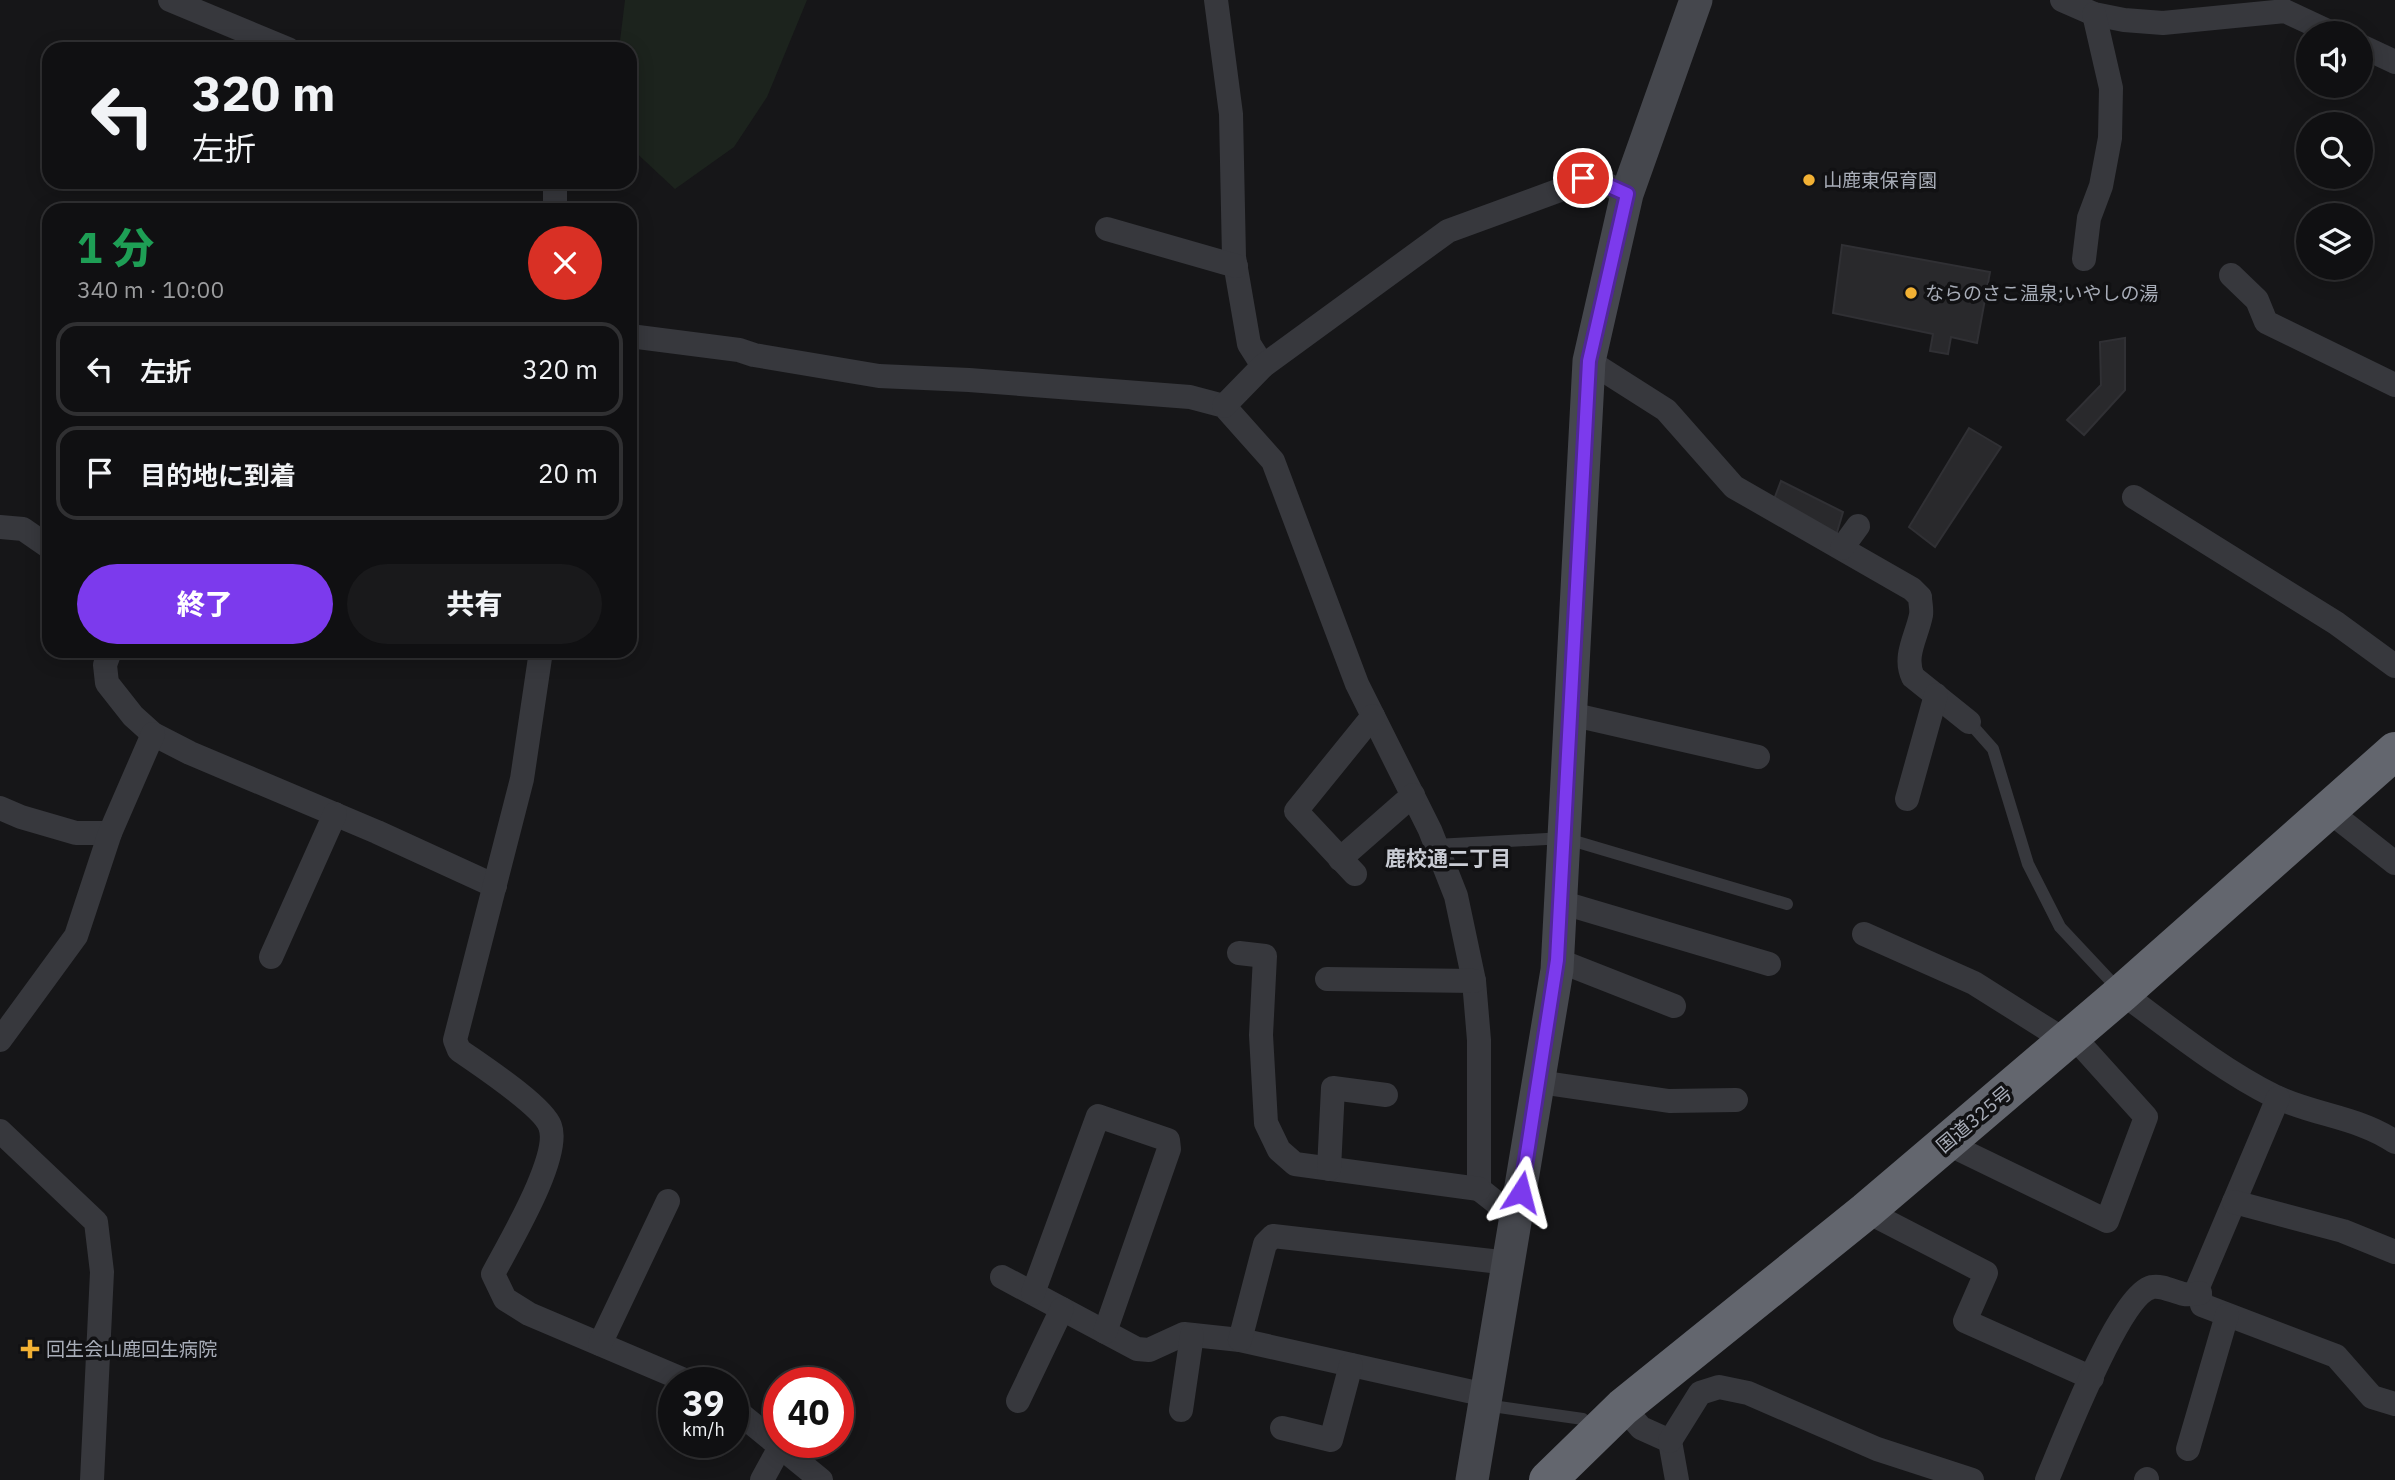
<!DOCTYPE html>
<html lang="ja">
<head>
<meta charset="utf-8">
<style>
  body { margin:0; font-family:"IBM Plex Sans","Noto Sans JP",sans-serif; background:#19191b; color:#f1f3f6; height:100vh; display:flex; flex-direction:column; font-size:26px; white-space:nowrap }
  * { box-sizing:border-box; margin:0 }
  p { font-size:23px; color:#9c9d9f }
  .icon { flex:none; width:38px; height:38px; fill:none; stroke:currentColor; stroke-width:2; stroke-linecap:round; stroke-linejoin:round }
  .map { position:relative; flex:1; overflow:hidden }
  .side { position:absolute; left:42px; top:203px; width:595px; height:455px; display:flex; flex-direction:column; background:#101012; border-radius:21px; box-shadow:0 4px 18px #0003,0 0 0 2px #303032 }
  .side>* { flex:none }
  .hud { position:absolute; left:42px; top:42px; width:595px; height:147px; border-radius:21px; box-shadow:0 4px 18px #0003,0 0 0 2px #303032; background:#101012; color:#f1f3f6; overflow:hidden }
  .tools { position:absolute; left:2296px; top:21px; display:grid; gap:14px }
  .tools a { display:grid; place-items:center; width:77px; height:77px; border-radius:50%; background:#101012; box-shadow:0 4px 18px #0003,0 0 0 2px #303032; font-size:35px }
  .speed { position:absolute; left:658px; top:1367px; display:flex; gap:14px; font-size:35px; font-weight:700; text-align:center }
  .speed>* { display:grid; place-content:center; width:91px; height:91px; border-radius:50%; background:#101012; box-shadow:0 4px 18px #0003,0 0 0 2px #303032; line-height:1 }
  .speed small { font-size:18px; font-weight:400 }
  .speed .limit { border:10px solid #d22; background:#fff; color:#111 }
  .pin { position:absolute; display:grid; place-items:center; width:60px; height:60px; color:#fff; margin:-30px; border:4px solid #fff; border-radius:50%; box-shadow:0 2px 7px #0007 }
  .me { position:absolute; width:77px; margin:-38px; rotate:9deg; stroke-linejoin:round; filter:drop-shadow(0 0 5px #0008) }
  .turn { display:flex; align-items:center; gap:24px; height:147px; padding:0 35px; font-size:32px }
  .turn .icon { width:91px; height:91px; stroke-width:2.5 }
  .turn b { display:block; font-size:49px; line-height:60px }
  .round { display:grid; place-items:center; flex:none; width:74px; height:74px; border-radius:37px; background:#19191b }
  .headline { display:flex; align-items:center; justify-content:space-between; height:119px; padding:0 35px }
  h1 { font-size:42px; font-weight:800; line-height:52px; color:#1e9e55 }
  .cta { display:flex; gap:14px; margin-top:auto; padding:14px 35px }
  .cta a { flex:1; height:80px; border-radius:42px; background:#7c3aed; color:#fff; font-size:28px; font-weight:800; line-height:80px; text-align:center }
  .cta a+a { background:#19191b; color:#f1f3f6 }
  ul { padding:0; list-style:none }
  li { display:flex; align-items:center; gap:21px; height:94px; margin:0 14px 10px; padding:0 21px; border:4px solid #303032; border-radius:21px }
  li div { flex:1 }
  li b { display:block; font-size:26px }
  li em { font-style:normal }
  .map>svg:first-child { display:block }
  .green { fill:#1c231d }
  .building { fill:#29292c; stroke:#303034; stroke-width:2 }
  .lines { fill:none; stroke-linecap:round; stroke-linejoin:round }
  .lane { stroke:#37383d; stroke-width:12 }
  .street { stroke:#37383d; stroke-width:24 }
  .secondary { stroke:#45474d; stroke-width:33 }
  .highway { stroke:#63666e; stroke-width:38 }
  .route-casing { stroke:#51269a; stroke-width:18 }
  .route { stroke:#7c3aed; stroke-width:12 }
  .poi-dot { fill:#f2b134; stroke:#111113; stroke-width:2.5 }
  .labels { text-anchor:middle; stroke-width:7; stroke-linejoin:round; paint-order:stroke }
  .poi-label { font-size:19px; fill:#a8adb8; stroke:#111113; text-anchor:start }
  .street-label { font-size:19px; fill:#a8adb8; stroke:#111113 }
  .neighbourhood-label { font-size:21px; font-weight:bold; fill:#c9ccd4; stroke:#111113 }
</style>
</head>
<body>
<div class="map">
<svg width="2395" height="1480" viewBox="0 0 2395 1480">
  <rect width="100%" height="100%" fill="#161618"/>
  <!-- green -->
  <polygon class="green" points="625,0 807,0 767,97 734,147 675,189 630,147 630,49 619,49"/>
  <!-- building -->
  <g class="building">
    <polygon points="1842,245 1990,272 1977,343 1951,337 1948,354 1930,351 1933,334 1833,313"/>
    <polygon points="2125,338 2125,390 2084,435 2067,420 2101,385 2100,342"/>
    <polygon points="1969,428 2001,447 1935,547 1909,527"/>
    <polygon points="1781,481 1843,512 1835,539 1773,502"/>
  </g>
  <g class="lines">
    <!-- lane -->
    <g class="lane">
      <polyline points="1969,722 1993,749 2028,864 2060,927 2120,991"/>
      <polyline points="1436,845 1564,838 1787,904"/>
      <polyline points="1485,1405 1583,1419 1595,1429"/>
    </g>
    <!-- street -->
    <g class="street">
      <polyline points="170,0 288,49"/>
      <polyline points="1216,0 1231,114 1234,257 1249,344 1263,366"/>
      <polyline points="2062,0 2094,14 2124,20 2163,23 2285,11 2332,33"/>
      <polyline points="2361,46 2395,62"/>
      <polyline points="555,182 555,210"/>
      <polyline points="1107,229 1236,266"/>
      <polyline points="2084,259 2089,218 2101,186 2110,138 2111,88 2094,14"/>
      <polyline points="2231,275 2257,300 2266,322 2395,385"/>
      <polyline points="630,336 739,350 754,355 879,376 969,380 1190,397 1224,406 1273,461 1357,684 1430,830 1456,896 1474,981 1479,1040 1479,1189 1517,1219"/>
      <path d="M1589 361 1666 410 1734 487 1912 589 1920 597C1920 602 1922 609 1921 615 1917 636 1903 656 1913 677L1969 722"/>
      <polyline points="1224,406 1263,366 1448,231 1560,190 1589,176 1627,194"/>
      <polyline points="2134,497 2336,623 2395,666"/>
      <polyline points="0,527 23,529 49,547"/>
      <polyline points="1842,548 1858,526"/>
      <polyline points="110,651 105,665 107,683 133,716 153,734 190,753 377,832 495,886"/>
      <path d="M541 651 522 779 455 1040 459 1050C480 1065 542 1105 550 1126 562 1156 508 1245 493 1274L505 1299 529 1314 689 1382"/>
      <polyline points="1570,714 1758,757"/>
      <polyline points="1907,799 1936,695"/>
      <polyline points="0,808 21,817 76,833 110,833"/>
      <polyline points="2329,811 2395,863"/>
      <polyline points="1340,859 1413,795"/>
      <polyline points="1355,874 1296,811 1373,716"/>
      <polyline points="1560,902 1769,964"/>
      <polyline points="1864,934 1974,983 2066,1041"/>
      <polyline points="1239,953 1265,956 1261,1035 1266,1123 1279,1150 1295,1164 1479,1189"/>
      <polyline points="271,957 335,814"/>
      <polyline points="1557,960 1674,1006"/>
      <polyline points="1327,979 1474,981"/>
      <path d="M2122 993C2171 1029 2220 1069 2274 1096 2313 1115 2359 1117 2395 1142"/>
      <polyline points="0,1040 76,936 110,833 153,734"/>
      <polyline points="1539,1082 1669,1101 1736,1100"/>
      <polyline points="2278,1098 2198,1287 2202,1305 2336,1356 2372,1397 2395,1404"/>
      <polyline points="0,1131 96,1222 102,1272 92,1480"/>
      <polyline points="1946,1143 2107,1221 2146,1117 2072,1035"/>
      <polyline points="1329,1169 1333,1088 1386,1095"/>
      <polyline points="2234,1202 2343,1231 2395,1252"/>
      <polyline points="1866,1211 1986,1273 1965,1321 2092,1378"/>
      <polyline points="1002,1277 1137,1349 1149,1350 1184,1334 1240,1340 1486,1395"/>
      <polyline points="1033,1293 1098,1116 1168,1140 1169,1149 1105,1332"/>
      <polyline points="1240,1340 1265,1244 1273,1236 1509,1263"/>
      <polyline points="600,1344 668,1201"/>
      <polyline points="1018,1401 1062,1309"/>
      <polyline points="1623,1407 1641,1428 1670,1441 1677,1480"/>
      <polyline points="733,1408 821,1480"/>
      <polyline points="1181,1410 1192,1335"/>
      <polyline points="1282,1428 1331,1440 1351,1365"/>
      <polyline points="1670,1441 1700,1393 1719,1387 1748,1393 1877,1449 1972,1480"/>
      <polyline points="2188,1449 2227,1315"/>
      <polyline points="762,1480 780,1447"/>
      <path d="M2047 1480C2062 1445 2119 1295 2152 1287 2162 1285 2174 1292 2184 1294 2189 1295 2194 1294 2200 1293"/>
      <polyline points="2146,1480 2147,1479"/>
    </g>
    <!-- secondary -->
    <polyline class="secondary" points="1472,1480 1557,970 1589,361 1627,194 1696,0"/>
    <!-- highway -->
    <polyline class="highway" points="1548,1480 1623,1407 1866,1211 1946,1143 2122,993 2395,751"/>
  </g>
  <g class="lines">
    <!-- route casing -->
    <g class="route-casing">
      <polyline id="route" points="1521,1192 1557,960 1589,361 1627,194 1589,177 1583,178"/>
    </g>
    <!-- route -->
    <use href="#route" class="route"/>
  </g>
  <!-- markers -->
  <g class="poi-dot">
    <circle cx="1809" cy="180" r="7"/>
    <circle cx="1911" cy="293" r="7"/>
    <path d="M26.5 1338.5h7v7h7v7h-7v7h-7v-7h-7v-7h7z"/>
  </g>
  <g class="labels">
    <!-- poi labels -->
    <g class="poi-label">
      <text x="1823" y="187">山鹿東保育園</text>
      <text x="1925" y="300">ならのさこ温泉;いやしの湯</text>
      <text x="46" y="1356">回生会山鹿回生病院</text>
    </g>
    <!-- street labels -->
    <g class="street-label">
      <text transform="translate(1974 1119) rotate(-40)" y="7">国道325号</text>
    </g>
    <!-- neighbourhood labels -->
    <g class="neighbourhood-label">
      <text x="1448" y="866">鹿校通二丁目</text>
    </g>
  </g>
</svg>
<div class="tools">
<a><svg class="icon" aria-label="sound" viewBox="0 0 24 24"><path d="M4 9h4l5-4v14l-5-4H4zM17 9q2 3 0 6"/></svg></a>
<a><svg class="icon" aria-label="search" viewBox="0 0 24 24"><circle cx="10" cy="10" r="6"/><path d="M15 15l6 6"/></svg></a>
<a><svg class="icon" aria-label="layers" viewBox="0 0 24 24"><path d="M12 4l9 5-9 5-9-5zM3 14l9 5 9-5"/></svg></a>
</div>
<div class="speed"><div>39<small>km/h</small></div><div class="limit">40</div></div>
<div class="pin" style="left:1583px;top:178px;background:#d93025"><svg class="icon" aria-label="arrive" viewBox="0 0 24 24"><path d="M6 21V4h12l-3 4 3 4H6"/></svg></div>
<svg class="me" style="left:1521px;top:1192px" viewBox="-20 -20 40 40"><path d="M0-17L14 15 0 8-14 15z" fill="#7c3aed" stroke="#fff" stroke-width="4"/></svg>
<div class="hud">
<div class="turn"><svg class="icon" aria-label="left" viewBox="0 0 24 24"><path d="M17 20v-9H6M10 6l-5 5 5 5"/></svg><div><b>320 m</b>左折</div></div>
</div>
<section class="side">
<div class="headline"><div><h1>1 分</h1><p>340 m · 10:00</p></div><a class="round" style="background:#d93025;color:#fff"><svg class="icon" aria-label="close" viewBox="0 0 24 24"><path d="M6 6l12 12M18 6L6 18"/></svg></a></div>
<ul>
<li><svg class="icon" aria-label="left" viewBox="0 0 24 24"><path d="M17 20v-9H6M10 6l-5 5 5 5"/></svg><div><b>左折</b></div><em>320 m</em></li>
<li><svg class="icon" aria-label="arrive" viewBox="0 0 24 24"><path d="M6 21V4h12l-3 4 3 4H6"/></svg><div><b>目的地に到着</b></div><em>20 m</em></li>
</ul>
<div class="cta"><a>終了</a><a>共有</a></div>
</section>
</div>
</body>
</html>
